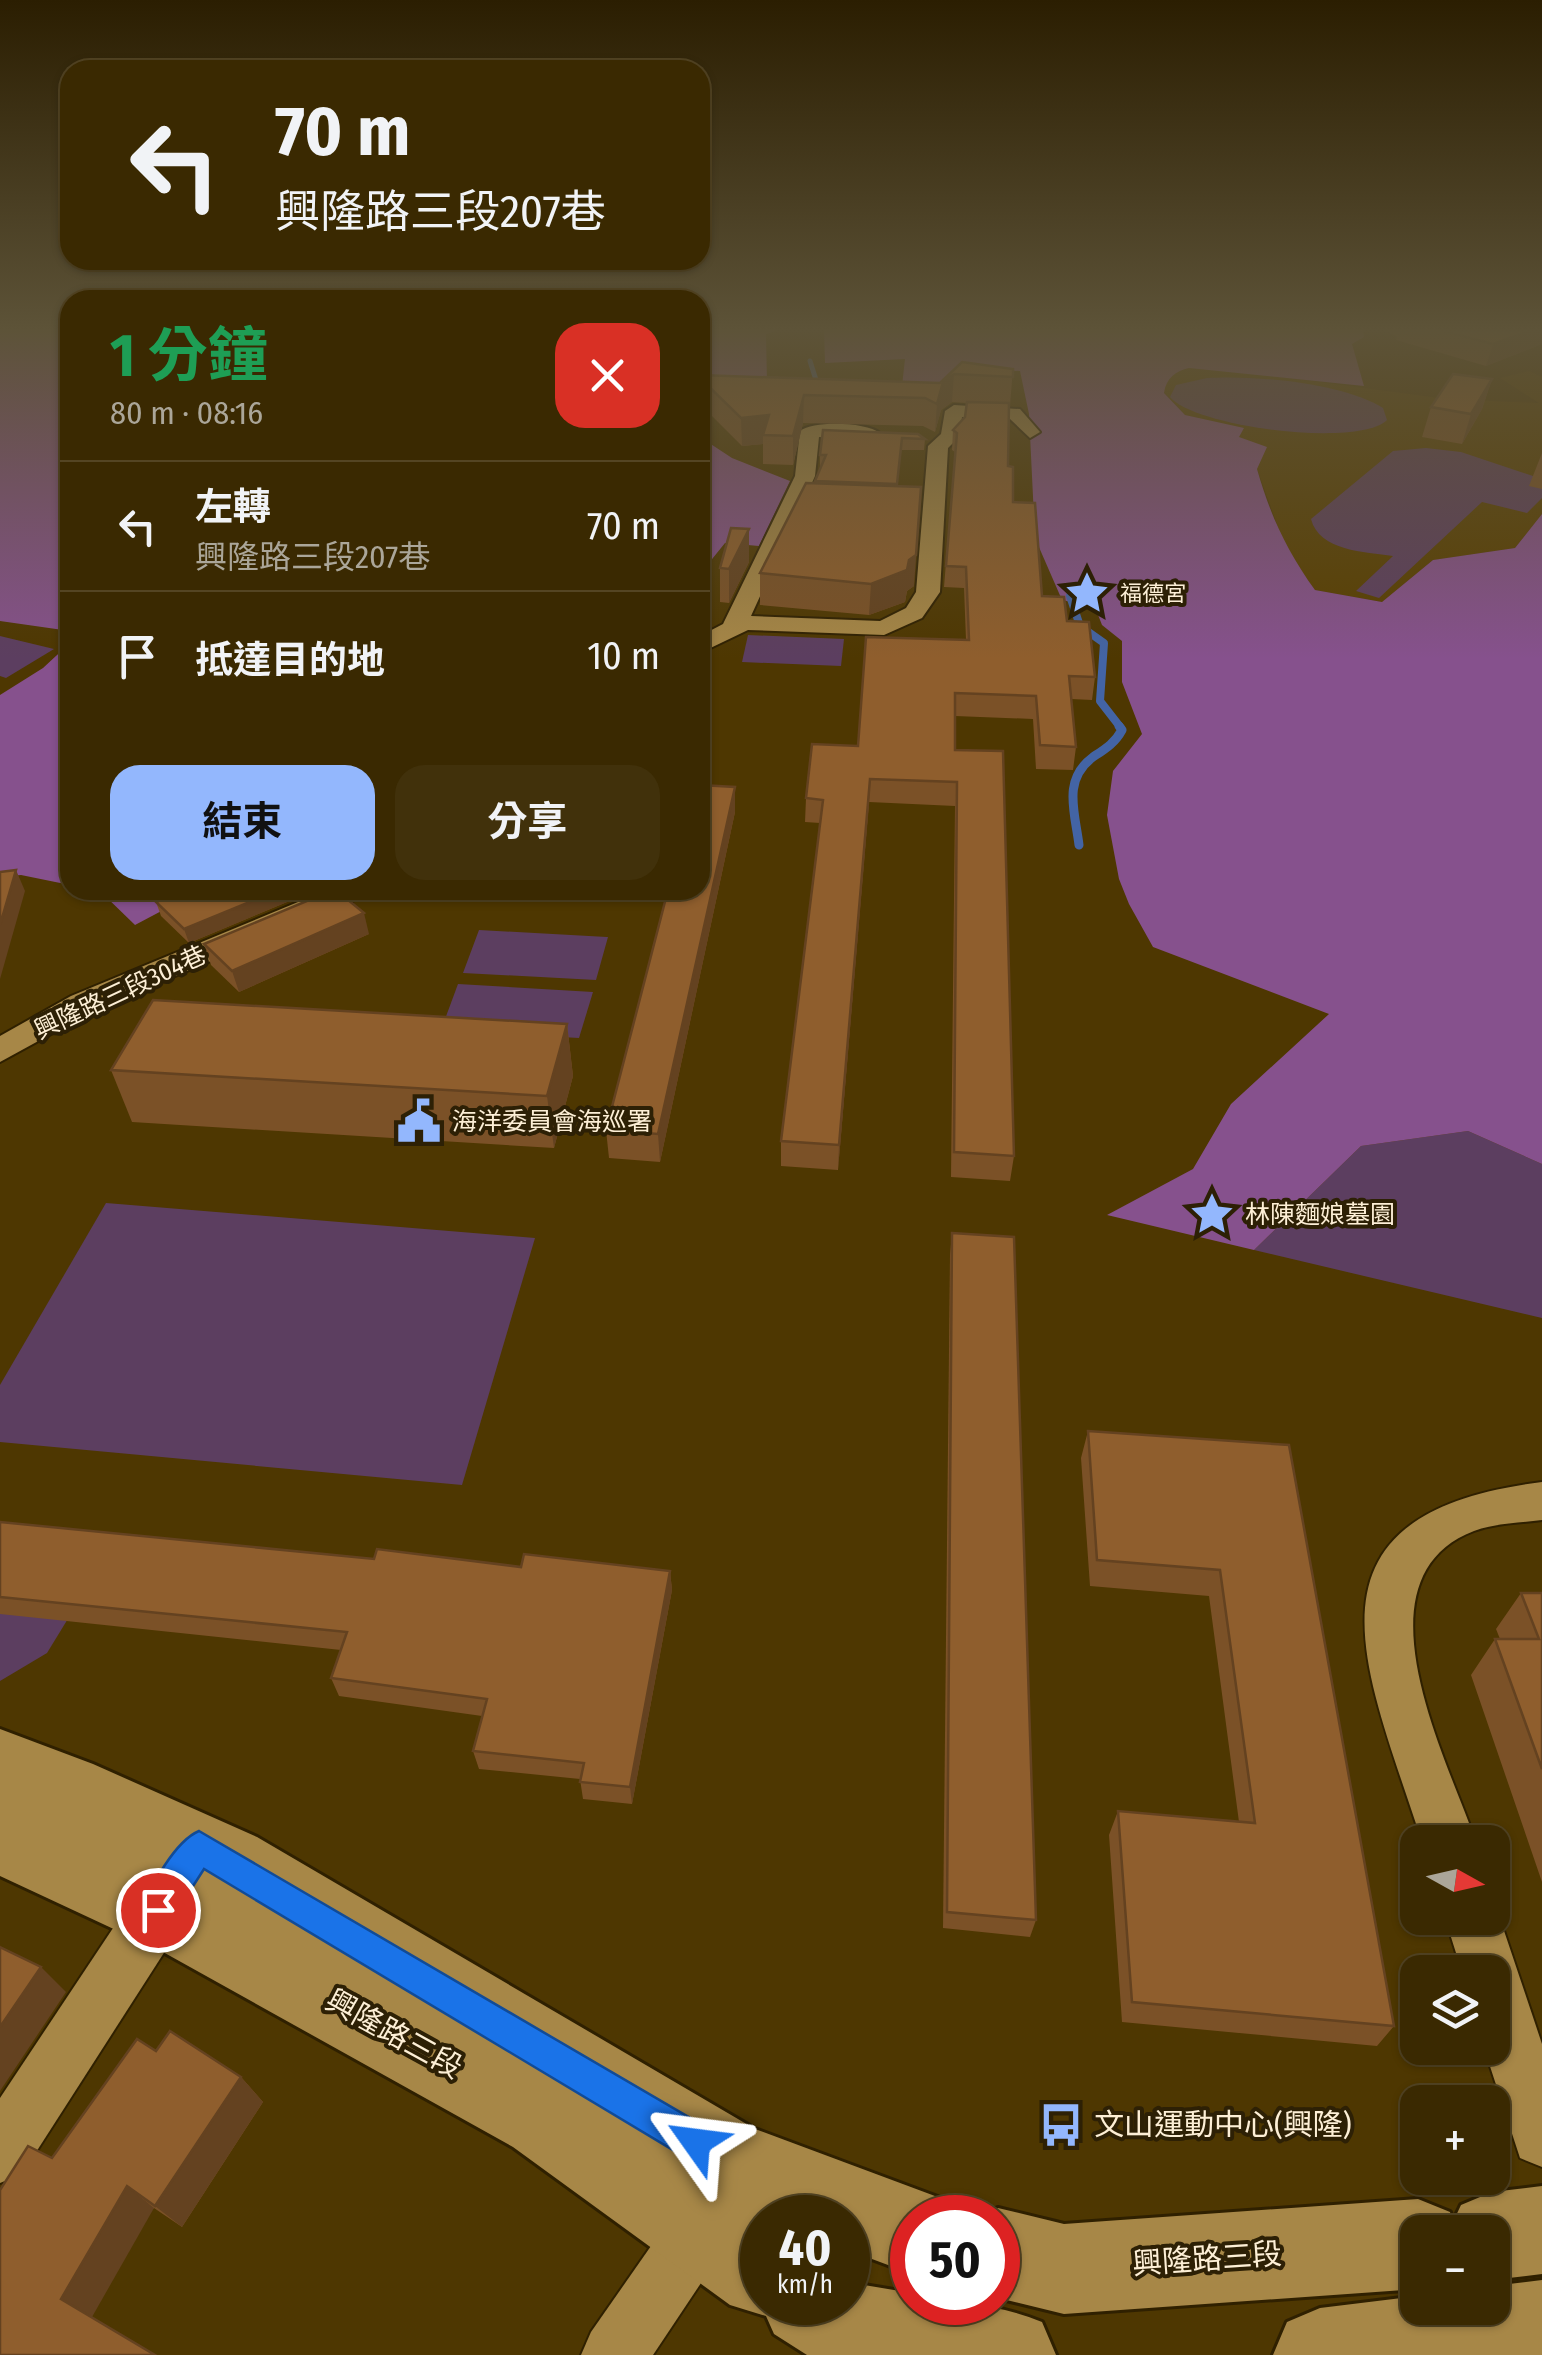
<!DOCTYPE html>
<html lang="zh-TW">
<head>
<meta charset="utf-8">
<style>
  body { margin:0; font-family:"Fira Sans Condensed","Noto Sans TC",sans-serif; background:#41310b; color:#f1f3f6; height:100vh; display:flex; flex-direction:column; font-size:38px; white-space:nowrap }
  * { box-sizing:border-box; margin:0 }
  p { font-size:32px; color:#aba699 }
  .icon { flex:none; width:55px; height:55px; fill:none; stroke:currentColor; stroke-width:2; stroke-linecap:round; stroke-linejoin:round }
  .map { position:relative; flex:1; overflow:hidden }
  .panel { position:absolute; left:60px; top:290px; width:650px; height:610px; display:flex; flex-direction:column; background:#3a2901; border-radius:30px; box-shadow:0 2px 8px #0004,0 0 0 2px #544523 }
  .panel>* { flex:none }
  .top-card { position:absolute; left:60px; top:60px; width:650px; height:210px; border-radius:30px; box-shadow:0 2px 8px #0004,0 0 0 2px #544523; background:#3a2901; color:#f1f3f6; overflow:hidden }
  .needle { width:65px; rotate:98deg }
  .fabs { position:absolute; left:1400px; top:1825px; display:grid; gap:20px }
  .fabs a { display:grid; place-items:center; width:110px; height:110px; border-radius:20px; background:#3a2901; box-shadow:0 2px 8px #0004,0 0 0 2px #544523; font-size:50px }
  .speed { position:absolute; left:740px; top:2195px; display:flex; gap:20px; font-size:50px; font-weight:700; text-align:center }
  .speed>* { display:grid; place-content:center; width:130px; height:130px; border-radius:50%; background:#3a2901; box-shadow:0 2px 8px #0004,0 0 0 2px #544523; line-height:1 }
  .speed small { font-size:25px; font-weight:400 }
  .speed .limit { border:15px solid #d22; background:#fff; color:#111 }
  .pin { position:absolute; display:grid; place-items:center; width:85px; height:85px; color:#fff; margin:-42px; border:5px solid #fff; border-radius:50%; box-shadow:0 2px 10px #0007 }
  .me { position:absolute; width:110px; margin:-55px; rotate:301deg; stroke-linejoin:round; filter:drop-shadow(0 0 8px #0008) }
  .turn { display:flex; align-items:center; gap:35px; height:210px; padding:0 50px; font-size:45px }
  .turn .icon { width:130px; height:130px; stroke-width:2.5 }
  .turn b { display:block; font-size:70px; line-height:85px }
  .round { display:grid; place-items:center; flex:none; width:105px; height:105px; border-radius:30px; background:#41310b }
  .summary { display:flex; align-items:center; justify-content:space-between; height:170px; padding:0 50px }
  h1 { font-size:60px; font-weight:700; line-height:75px; color:#1e9e55 }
  .cta { display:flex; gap:20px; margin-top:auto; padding:20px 50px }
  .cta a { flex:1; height:115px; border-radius:30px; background:#93b7fd; color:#111; font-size:40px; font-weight:700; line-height:115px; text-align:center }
  .cta a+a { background:#41310b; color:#f1f3f6 }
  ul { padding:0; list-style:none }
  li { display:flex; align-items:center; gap:30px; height:130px; padding:0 50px; border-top:2px solid #544523 }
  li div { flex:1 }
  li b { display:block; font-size:38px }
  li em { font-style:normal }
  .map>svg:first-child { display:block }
  .built { fill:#593f00 }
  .green { fill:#5c3e60 }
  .forest { fill:#86518d }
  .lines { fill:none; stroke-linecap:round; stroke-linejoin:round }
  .stream-far2 { stroke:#4364a5; stroke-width:5 }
  .stream-far1 { stroke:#4364a5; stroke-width:8 }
  .stream { stroke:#4364a5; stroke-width:9 }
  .minor-casing { stroke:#2f2000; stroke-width:4 }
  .secondary-casing { stroke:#2f2000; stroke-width:6 }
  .minor { fill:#a78747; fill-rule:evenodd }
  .secondary { fill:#a78747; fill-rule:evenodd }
  .wall { fill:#7b5127 }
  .shaded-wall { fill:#644220 }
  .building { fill:#8f5e2d; stroke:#644220; stroke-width:2.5 }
  .route { fill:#1a73e8; stroke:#114b97; stroke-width:2.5 }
  .labels { text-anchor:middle; stroke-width:8; stroke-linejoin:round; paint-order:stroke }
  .far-poi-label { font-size:22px; fill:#fdefd6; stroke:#2d2005; text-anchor:start }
  .street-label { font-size:25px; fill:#fdefd6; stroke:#2d2005 }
  .poi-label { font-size:25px; fill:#fdefd6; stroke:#2d2005; text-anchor:start }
  .near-street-label { font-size:30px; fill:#fdefd6; stroke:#2d2005 }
  .near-poi-label { font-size:30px; fill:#fdefd6; stroke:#2d2005; text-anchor:start }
</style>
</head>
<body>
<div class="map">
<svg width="1542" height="2355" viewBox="0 0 1542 2355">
  <rect width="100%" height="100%" fill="#4e3701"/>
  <!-- built -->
  <polygon class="built" points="1189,368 1228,370 1447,399 1539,403 1500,378 1529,371 1542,377 1542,514 1515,548 1433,560 1382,602 1315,590 1287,552 1257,469 1238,437 1244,429 1185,415 1164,392 1165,383 1178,371"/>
  <!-- green -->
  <g class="green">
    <path d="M1207 378C1255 375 1343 383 1383 408L1387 420C1358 448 1195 427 1170 397L1176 385Z"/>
    <path d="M1426 448 1461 452 1542 479V498L1527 513 1482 502 1379 598 1356 591 1393 556C1365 552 1319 551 1311 519L1393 451Z"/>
    <polygon points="748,635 844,639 841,666 742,662"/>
    <polygon points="0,636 54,649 6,678 0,676"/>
    <polygon points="479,930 607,937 608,937 596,980 463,973"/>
    <polygon points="458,984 593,992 579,1038 441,1030"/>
    <polygon points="1468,1131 1542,1164 1542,1318 1254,1250 1361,1146"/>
    <polygon points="106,1203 535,1238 462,1485 0,1442 0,1385"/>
    <polygon points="0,1598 77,1604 47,1653 0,1681"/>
  </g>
  <!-- forest -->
  <g class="forest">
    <polygon points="0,330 70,330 70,631 0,621"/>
    <polygon points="700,330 778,330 766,334 767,382 700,391"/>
    <path d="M824 330H1363L1364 337 1352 344 1364 386 1189 368C1176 371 1166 378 1164 393L1185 415 1244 428 1239 437 1267 447 1257 469C1270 515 1287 551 1315 590L1382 602 1433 560 1515 548 1542 514V1164L1468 1131 1361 1146 1254 1250 1107 1215 1193 1169 1231 1104 1329 1014 1153 947 1129 904 1119 879 1107 815 1113 771 1142 734 1122 682V641L1102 625 1095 607 1062 600 1035 538 1029 414 1020 371 970 369 946 390 901 395 905 359 825 363Z"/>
    <polygon points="700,437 732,458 790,481 759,546 725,543 700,574"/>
    <polygon points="70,643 70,885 21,875 0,877 0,695 43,668"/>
    <polygon points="99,890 201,890 135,925"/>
  </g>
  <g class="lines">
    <!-- stream-far2 -->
    <polyline class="stream-far2" points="810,361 816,380"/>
    <!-- stream-far1 -->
    <polyline class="stream-far1" points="1070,596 1080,626 1104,643 1100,701 1121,728"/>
    <!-- stream -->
    <path class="stream" d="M1079 845C1075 812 1062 780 1093 757 1105 749 1115 743 1122 730L1119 726"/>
    <!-- minor casing -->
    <g class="minor-casing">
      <g id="minor">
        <path d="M954 405 1020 409 1040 432 1030 438 1009 418 962 417 960 436 948 448 940 592 922 618 884 635 748 630 700 653V636L723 624 795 476 800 431C814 420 866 422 880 433L870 439 819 437 815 476 806 496 849 498 859 504 849 510 800 509 751 616 880 621 906 608 916 592 928 446 941 434 945 411Z"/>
        <polygon points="327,890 368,890 364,896 95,1010 0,1062 0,1036 71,996"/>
        <path d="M1542 1482V1520C1520 1523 1495 1523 1474 1531 1351 1578 1448 1760 1476 1842H1422C1366 1668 1286 1514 1542 1482Z"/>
        <polygon points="165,1872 185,1880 193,1900 185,1920 22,2174 0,2183 0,2098 145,1880"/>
        <polygon points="1493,1898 1542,2044 1542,2167 1520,2158 1484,2048 1492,2048 1492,1972 1462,1972 1445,1918 1492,1918"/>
        <polygon points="703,2193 725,2203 735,2225 725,2247 653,2355 581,2355 591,2332 681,2203"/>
      </g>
    </g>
    <!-- secondary casing -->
    <g class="secondary-casing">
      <g id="secondary">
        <path d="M0 1729 93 1764 257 1837 755 2129 943 2199 951 2218H912V2274L848 2250V2218H761L762 2302H848V2275L864 2285 912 2293V2302C959 2302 998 2304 1042 2322L1056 2355H807L774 2334 766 2316 730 2305 513 2147 163 1952 0 1876Z"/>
        <polygon points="1542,2186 1542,2274 1492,2280 1492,2232 1418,2232 1418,2289 1064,2314 998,2298 998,2218 976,2218 998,2208 1064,2224 1418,2199 1450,2212 1453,2222 1461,2205 1492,2192"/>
        <polygon points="1542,2280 1542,2355 1273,2355 1287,2322 1320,2308 1418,2296 1418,2308 1492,2308 1492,2286"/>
      </g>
    </g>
    <!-- minor -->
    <use href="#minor" class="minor"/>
    <!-- secondary -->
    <use href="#secondary" class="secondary"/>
  </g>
  <!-- wall -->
  <g class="wall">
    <polygon points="1385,330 1542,330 1542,344 1486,366 1396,340 1397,337"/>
    <polygon points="962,362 1013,369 1010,405 1008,466 1013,502 1042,596 1067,621 1095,677 1092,700 1071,699 1076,747 1073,770 1036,769 1033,719 955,716 955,750 1014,1156 1010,1181 951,1177 955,806 869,802 838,1170 781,1166 781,1141 820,823 805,822 806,798 966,640 964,588 944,587 955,452 952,450 953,430 965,417 967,403 952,402 941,410 935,432 923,426 803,423 793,465 763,464 763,444 742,446 700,404 700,375 940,383"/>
    <polygon points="1492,379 1482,409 1462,444 1422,437 1431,407"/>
    <polygon points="823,430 925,439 924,450 901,450 897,486 914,586 907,591 905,602 869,615 760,605 760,573 815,484 821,466 820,466 820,455"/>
    <polygon points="1542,453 1542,489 1529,486"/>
    <polygon points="749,529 749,562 729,603 720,602 720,568"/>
    <polygon points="735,787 735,812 660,1162 609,1158 606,1130"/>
    <polygon points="316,890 189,943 161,916 156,902"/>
    <polygon points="369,934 239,992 211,965 204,944"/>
    <polygon points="567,1024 573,1076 554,1148 132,1122 111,1070"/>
    <polygon points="952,1233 1036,1920 1030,1937 943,1928 950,1255"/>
    <polygon points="1088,1431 1289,1445 1394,2026 1377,2046 1122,2022 1109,1835 1118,1811 1239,1822 1209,1596 1090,1586 1081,1458"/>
    <polygon points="0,1522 374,1559 521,1567 670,1571 672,1590 632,1804 583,1799 580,1779 479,1769 473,1751 482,1716 339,1696 331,1678 341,1650 0,1614"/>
    <polygon points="1521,1593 1542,1593 1542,1882 1471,1675 1495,1639 1500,1639 1496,1629"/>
    <polygon points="156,2051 241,2077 263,2102 182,2227 154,2208 0,2355 52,2158"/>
  </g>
  <!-- shaded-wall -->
  <g class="shaded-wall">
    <polygon points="1532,330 1542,330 1542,344 1486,366 1493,344"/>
    <polygon points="954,374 952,402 941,410 935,432 937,404 943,382"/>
    <polygon points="1492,379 1482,409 1462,444 1471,414"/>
    <polygon points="804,395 803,423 793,465 793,436"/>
    <polygon points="769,415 763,435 763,444 742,446 741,418"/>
    <polygon points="921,487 914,586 907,591 905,602 869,615 871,584"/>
    <polygon points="749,529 749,562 729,603 729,569"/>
    <polygon points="870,779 869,802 838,1170 839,1145"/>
    <polygon points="735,787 735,812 660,1162 658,1134"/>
    <polygon points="16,870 25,891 0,979 0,925"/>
    <polygon points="279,890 316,890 189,943 184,929"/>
    <polygon points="364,913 369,934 239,992 232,971"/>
    <polygon points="567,1024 573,1076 554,1148 547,1096"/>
    <polygon points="670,1571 672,1590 632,1804 630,1787"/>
    <polygon points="41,1967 66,1992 0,2091 0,2027"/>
    <polygon points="241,2077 263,2102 182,2227 155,2206"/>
    <polygon points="127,2186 154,2208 92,2317 61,2299"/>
  </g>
  <!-- building -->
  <g class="building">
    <polygon points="1439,330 1532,330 1493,344"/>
    <polygon points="962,362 1013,369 1013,377 954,374 943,382 937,404 925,398 804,395 793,436 763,435 769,415 741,418 700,378 700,375 940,383"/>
    <polygon points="1453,374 1492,379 1471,414 1431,407"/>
    <polygon points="967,402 1009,403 1008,466 1013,467 1013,502 1035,503 1042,596 1064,597 1067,621 1089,622 1095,677 1069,676 1076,747 1040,745 1036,696 955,693 955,750 1003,751 1014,1156 954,1152 957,782 870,779 839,1145 781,1141 823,800 806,798 812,744 858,746 866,637 969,640 966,567 946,566 957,433 953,430 965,417"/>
    <polygon points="823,430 918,434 925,439 902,438 897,484 815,481 826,455 820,455"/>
    <polygon points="806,483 921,487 916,555 909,560 907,570 871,584 760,573"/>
    <polygon points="731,528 749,529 729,569 720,568"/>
    <polygon points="700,785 735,787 658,1134 606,1130 668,890 700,890"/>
    <polygon points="16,870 0,925 0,872"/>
    <polygon points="185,890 279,890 184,929 156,902"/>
    <polygon points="333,890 336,890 364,913 232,971 204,944"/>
    <polygon points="153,1000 567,1024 547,1096 111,1070"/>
    <polygon points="952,1233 1014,1237 1036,1920 947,1912"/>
    <polygon points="1088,1431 1289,1445 1394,2026 1132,2002 1118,1811 1255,1823 1220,1570 1097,1560"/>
    <polygon points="0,1522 374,1559 377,1549 521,1567 524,1554 670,1571 630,1787 580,1782 584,1763 473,1751 487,1699 331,1678 347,1632 0,1597"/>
    <polygon points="1521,1593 1542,1593 1542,1769 1495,1639 1539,1639"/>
    <polygon points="0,1947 41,1967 0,2027"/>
    <polygon points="170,2031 241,2077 155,2206 127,2186 61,2299 155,2355 0,2355 0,2190 28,2146 52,2158 137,2039 156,2051"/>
  </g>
  <!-- sky -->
  <linearGradient id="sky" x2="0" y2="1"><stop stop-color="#2b1e01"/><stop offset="0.5" stop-color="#5d5338"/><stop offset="1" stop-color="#5d5338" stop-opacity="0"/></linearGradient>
  <rect width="1542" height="659" fill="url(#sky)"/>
  <!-- route -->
  <path class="route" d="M199 1831 709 2129 715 2142 709 2156 696 2161 683 2156 204 1869 170 1922 158 1927 146 1922 141 1910C151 1886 175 1841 199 1831Z"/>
  <!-- icons -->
  <defs>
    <g id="sight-bare" transform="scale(3.45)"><path d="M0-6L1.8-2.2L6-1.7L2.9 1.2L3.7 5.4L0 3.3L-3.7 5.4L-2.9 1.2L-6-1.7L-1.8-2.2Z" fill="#93b7fd" stroke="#2d2005" stroke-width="2.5" paint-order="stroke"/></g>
    <g id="civic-bare" transform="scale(3.45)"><path d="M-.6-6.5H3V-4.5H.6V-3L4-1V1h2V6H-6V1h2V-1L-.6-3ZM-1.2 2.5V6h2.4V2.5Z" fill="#93b7fd" stroke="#2d2005" stroke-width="2.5" paint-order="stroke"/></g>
    <g id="bus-bare" transform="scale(3.45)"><path d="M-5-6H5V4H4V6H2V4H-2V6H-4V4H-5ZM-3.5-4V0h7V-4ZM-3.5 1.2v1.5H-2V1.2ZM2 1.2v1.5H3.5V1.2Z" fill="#93b7fd" stroke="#2d2005" stroke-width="2.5" paint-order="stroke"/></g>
  </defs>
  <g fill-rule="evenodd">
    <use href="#sight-bare" x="1087" y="593"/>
    <use href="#civic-bare" x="419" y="1121"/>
    <use href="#sight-bare" x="1212" y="1214"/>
    <use href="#bus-bare" x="1061" y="2125"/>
  </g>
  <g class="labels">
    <!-- far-poi labels -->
    <g class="far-poi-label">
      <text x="1120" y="601">福德宮</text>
    </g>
    <!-- street labels -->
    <g class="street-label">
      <text transform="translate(120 992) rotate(-25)" y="9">興隆路三段304巷</text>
    </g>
    <!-- poi labels -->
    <g class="poi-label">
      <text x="452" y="1130">海洋委員會海巡署</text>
      <text x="1245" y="1223">林陳麵娘墓園</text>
    </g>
    <!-- near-street labels -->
    <g class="near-street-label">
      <text transform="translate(394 2034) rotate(29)" y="10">興隆路三段</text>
      <text transform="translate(1207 2259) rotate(-4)" y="10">興隆路三段</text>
    </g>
    <!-- near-poi labels -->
    <g class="near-poi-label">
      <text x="1094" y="2135">文山運動中心(興隆)</text>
    </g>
  </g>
</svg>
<div class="fabs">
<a><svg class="needle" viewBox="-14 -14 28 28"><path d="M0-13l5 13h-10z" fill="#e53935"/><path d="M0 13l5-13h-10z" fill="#aba699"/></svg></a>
<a><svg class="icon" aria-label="layers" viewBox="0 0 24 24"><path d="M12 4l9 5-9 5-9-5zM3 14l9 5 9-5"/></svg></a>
<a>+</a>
<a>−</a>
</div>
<div class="speed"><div>40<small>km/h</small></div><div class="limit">50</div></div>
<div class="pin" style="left:158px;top:1910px;background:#d93025"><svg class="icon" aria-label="arrive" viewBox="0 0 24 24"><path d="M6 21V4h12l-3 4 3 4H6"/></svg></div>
<svg class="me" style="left:696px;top:2142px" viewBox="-20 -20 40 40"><path d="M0-17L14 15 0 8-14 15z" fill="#1a73e8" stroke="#fff" stroke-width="4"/></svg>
<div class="top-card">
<div class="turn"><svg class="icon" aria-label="left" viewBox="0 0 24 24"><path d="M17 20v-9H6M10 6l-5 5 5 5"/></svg><div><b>70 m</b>興隆路三段207巷</div></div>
</div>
<section class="panel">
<div class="summary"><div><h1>1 分鐘</h1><p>80 m · 08:16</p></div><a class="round" style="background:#d93025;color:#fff"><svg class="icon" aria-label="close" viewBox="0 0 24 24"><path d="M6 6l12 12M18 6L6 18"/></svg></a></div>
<ul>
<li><svg class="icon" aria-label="left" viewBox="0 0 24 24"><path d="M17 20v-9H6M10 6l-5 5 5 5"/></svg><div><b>左轉</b><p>興隆路三段207巷</p></div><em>70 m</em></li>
<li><svg class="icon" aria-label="arrive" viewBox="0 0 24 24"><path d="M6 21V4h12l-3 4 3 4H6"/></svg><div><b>抵達目的地</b></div><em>10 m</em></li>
</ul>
<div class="cta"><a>結束</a><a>分享</a></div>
</section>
</div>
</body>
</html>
